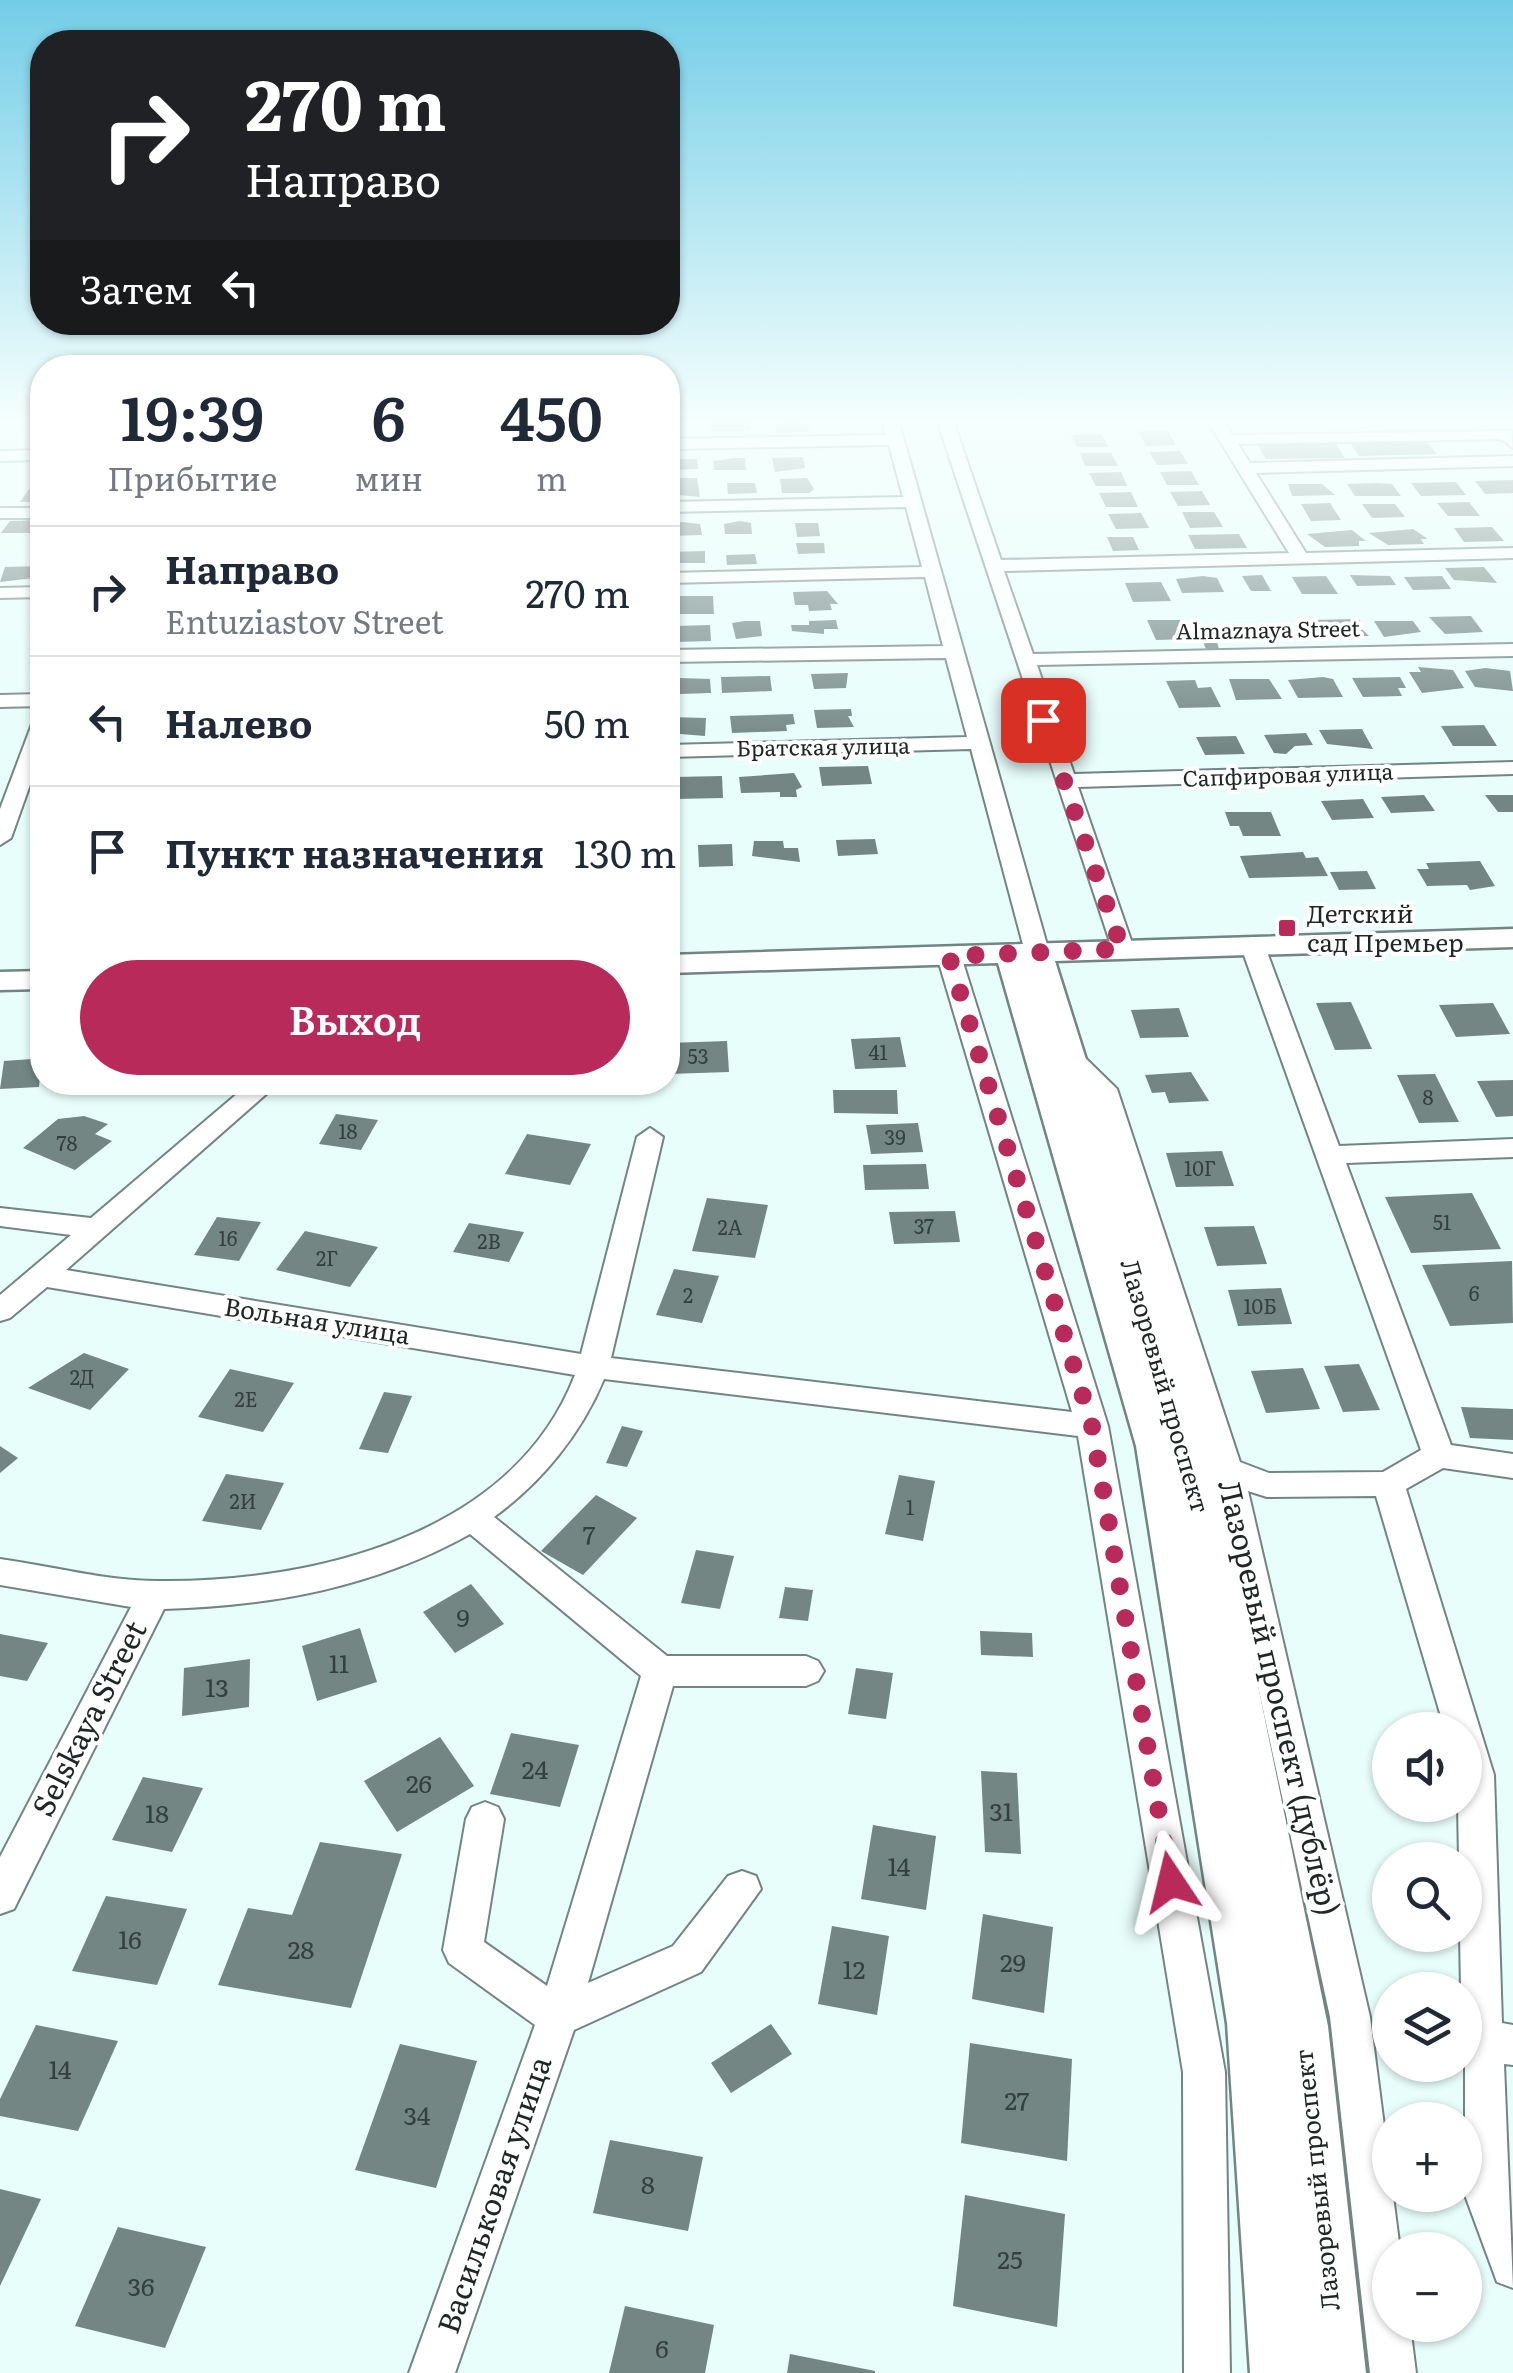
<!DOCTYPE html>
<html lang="ru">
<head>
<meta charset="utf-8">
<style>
  body { margin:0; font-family:Literata,serif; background:#f2f2f3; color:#1f2937; height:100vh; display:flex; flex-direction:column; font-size:38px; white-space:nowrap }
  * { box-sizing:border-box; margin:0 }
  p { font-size:32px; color:#747a83 }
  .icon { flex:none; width:55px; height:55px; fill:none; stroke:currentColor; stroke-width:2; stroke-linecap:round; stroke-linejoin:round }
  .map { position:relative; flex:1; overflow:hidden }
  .drawer { position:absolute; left:30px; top:355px; width:650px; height:740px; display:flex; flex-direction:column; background:#fff; border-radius:40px; box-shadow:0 2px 8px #0004 }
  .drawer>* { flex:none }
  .guide { position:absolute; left:30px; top:30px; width:650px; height:305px; border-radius:40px; box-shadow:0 2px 8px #0004; background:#202124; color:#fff; overflow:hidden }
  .controls { position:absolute; left:1372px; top:1712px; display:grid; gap:20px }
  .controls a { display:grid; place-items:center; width:110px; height:110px; border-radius:50%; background:#fff; box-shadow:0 2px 8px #0004; font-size:50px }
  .pin { position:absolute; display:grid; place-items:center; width:85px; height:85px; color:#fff; margin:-42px; border-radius:20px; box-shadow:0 5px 15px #0006 }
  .me { position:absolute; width:110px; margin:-55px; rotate:350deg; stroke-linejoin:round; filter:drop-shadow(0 0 8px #0008) }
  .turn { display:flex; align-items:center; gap:35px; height:210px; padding:0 50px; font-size:45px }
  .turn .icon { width:130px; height:130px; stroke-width:2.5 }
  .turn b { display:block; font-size:70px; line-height:85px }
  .then { display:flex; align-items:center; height:95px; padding:0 50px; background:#0003; gap:20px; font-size:38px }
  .eta { display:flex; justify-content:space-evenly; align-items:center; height:170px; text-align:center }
  .eta b { font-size:60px; font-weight:600; line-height:70px }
  .cta { display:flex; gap:20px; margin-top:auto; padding:20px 50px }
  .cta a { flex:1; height:115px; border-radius:60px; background:#b82a5a; color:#fff; font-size:40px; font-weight:600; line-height:115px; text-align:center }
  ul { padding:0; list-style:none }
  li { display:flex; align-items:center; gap:30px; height:130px; padding:0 50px; border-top:2px solid #e0e1e3 }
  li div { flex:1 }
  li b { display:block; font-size:38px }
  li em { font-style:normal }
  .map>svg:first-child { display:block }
  .building { fill:#738684 }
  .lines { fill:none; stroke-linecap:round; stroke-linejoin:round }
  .minor-casing { stroke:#718582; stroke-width:4 }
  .tertiary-casing { stroke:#718582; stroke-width:5 }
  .minor { fill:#fff; fill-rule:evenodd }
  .tertiary { fill:#fff; fill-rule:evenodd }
  .route { stroke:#b82a5a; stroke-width:18; stroke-dasharray:0 32.4 }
  .poi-dot { fill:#b82a5a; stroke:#fff; stroke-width:4 }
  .labels { text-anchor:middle; stroke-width:8; stroke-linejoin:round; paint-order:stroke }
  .number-label { font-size:20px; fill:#343f3e }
  .far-street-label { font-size:22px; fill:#1f2726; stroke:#fff }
  .poi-label { font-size:25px; fill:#1f2726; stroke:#fff; text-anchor:start }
  .street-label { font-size:25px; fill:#1f2726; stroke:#fff }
  .near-number-label { font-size:25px; fill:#343f3e }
  .near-street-label { font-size:30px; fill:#1f2726; stroke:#fff }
</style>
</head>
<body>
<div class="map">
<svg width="1513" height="2373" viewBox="0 0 1513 2373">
  <rect width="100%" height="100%" fill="#e8fefb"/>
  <!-- building -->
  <g class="building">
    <polygon points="710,420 749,420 750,431 711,431"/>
    <polygon points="794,421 808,424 810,431 777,434 776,424"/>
    <polygon points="1138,431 1168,431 1176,445 1146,446"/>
    <polygon points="1102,434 1108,447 1077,447 1071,435"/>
    <polygon points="1427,442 1437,454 1359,456 1350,443"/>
    <polygon points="1336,444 1345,458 1266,459 1258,445"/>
    <polygon points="1180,451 1188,464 1157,465 1149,452"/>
    <polygon points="1080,453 1111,453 1118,466 1085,466"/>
    <polygon points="803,457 805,468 775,472 772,458"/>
    <polygon points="734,458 745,458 746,470 714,470 713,461"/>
    <polygon points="668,459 697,459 698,469 668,470"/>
    <polygon points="1191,471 1199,485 1167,485 1160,472"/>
    <polygon points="1121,472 1127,486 1096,486 1089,473"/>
    <polygon points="678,478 697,478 700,497 668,494 668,482 678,482"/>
    <polygon points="807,478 814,489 809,493 782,493 780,479"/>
    <polygon points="1513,480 1513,493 1485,494 1475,481"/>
    <polygon points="1456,482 1466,495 1421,496 1411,483"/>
    <polygon points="727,483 755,483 757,493 728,494"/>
    <polygon points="1377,483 1392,484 1401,496 1355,496 1347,484"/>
    <polygon points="1288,484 1322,484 1335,495 1292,496"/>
    <polygon points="29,489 42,489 39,502 20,502"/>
    <polygon points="1202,491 1210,505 1178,506 1170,492"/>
    <polygon points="1131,492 1138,507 1106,507 1099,493"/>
    <polygon points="1469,502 1480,516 1448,516 1437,503"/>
    <polygon points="1330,503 1341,520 1311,521 1301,504"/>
    <polygon points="1362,504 1395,504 1405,517 1372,518"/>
    <polygon points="1182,512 1214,512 1223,527 1190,528"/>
    <polygon points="1141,513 1149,528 1116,529 1108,514"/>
    <polygon points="42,520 39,533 1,533 10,521"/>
    <polygon points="740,521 751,523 752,534 725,534 724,524"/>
    <polygon points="682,522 700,524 702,535 668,536 668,525"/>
    <polygon points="795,523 818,523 820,536 797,537"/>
    <polygon points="1492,527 1504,541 1464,542 1454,528"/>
    <polygon points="1413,529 1428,539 1421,539 1424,544 1388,545 1369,533"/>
    <polygon points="1352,530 1366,541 1359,541 1359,546 1325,547 1307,534"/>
    <polygon points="1239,534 1247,548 1195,549 1188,535"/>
    <polygon points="1107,537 1133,537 1139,550 1113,551"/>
    <polygon points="796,543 824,543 825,553 798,554"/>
    <polygon points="705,551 705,563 668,563 668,552"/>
    <polygon points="755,554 757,564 727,565 726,555"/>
    <polygon points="41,566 34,578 0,582 5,567"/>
    <polygon points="1484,567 1497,583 1454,580 1445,568"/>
    <polygon points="1262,575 1271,591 1251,591 1242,576"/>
    <polygon points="1350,575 1390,576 1396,585 1357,586"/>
    <polygon points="1203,576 1217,578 1224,592 1182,593 1176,579"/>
    <polygon points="1326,576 1338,594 1302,594 1292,577"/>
    <polygon points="1442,576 1451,589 1413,590 1404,577"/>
    <polygon points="1161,582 1171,601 1133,602 1125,583"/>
    <polygon points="827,591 838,604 830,604 832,610 809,611 808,605 795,605 793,592"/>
    <polygon points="674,596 713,596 714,614 674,614 668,599"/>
    <polygon points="1471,616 1483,632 1445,634 1429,617"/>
    <polygon points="1359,619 1363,626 1359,626 1369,636 1322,637 1321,627 1312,620"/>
    <polygon points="836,620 838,629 824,629 824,634 792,631 791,625 809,625 809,621"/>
    <polygon points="1147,620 1180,620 1189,639 1156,640"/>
    <polygon points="745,621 760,621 762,636 736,639 732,623"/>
    <polygon points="1374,621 1413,621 1421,632 1384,637"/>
    <polygon points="710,625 711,641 675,642 675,626"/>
    <polygon points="1240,625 1249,642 1217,642 1219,649 1206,649 1201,637 1211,637 1207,626"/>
    <polygon points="1418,667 1453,670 1464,688 1422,693 1409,672 1421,672"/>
    <polygon points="1485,668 1510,671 1513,691 1475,687 1465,671"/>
    <polygon points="848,673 846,688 814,689 811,674"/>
    <polygon points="770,676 772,691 722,693 721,677"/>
    <polygon points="1323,677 1333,679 1343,697 1298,698 1288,680"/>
    <polygon points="1400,677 1406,688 1398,688 1402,696 1363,697 1352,678"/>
    <polygon points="680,678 710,679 711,693 680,694"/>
    <polygon points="1229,679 1269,679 1282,699 1236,700"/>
    <polygon points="1195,680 1198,688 1211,687 1221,707 1179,708 1166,681"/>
    <polygon points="851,709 852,716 848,716 854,727 817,728 814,710"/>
    <polygon points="793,714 795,724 786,725 787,731 732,733 730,716"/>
    <polygon points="669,717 706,718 705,736 668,733"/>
    <polygon points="1484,725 1497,746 1453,746 1441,726"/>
    <polygon points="1362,729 1373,749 1327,744 1319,730"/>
    <polygon points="1306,733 1313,745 1295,746 1286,754 1274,753 1264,735"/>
    <polygon points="1236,736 1245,754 1205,755 1196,737"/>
    <polygon points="868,766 872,784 822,786 819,767"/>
    <polygon points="794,773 802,787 796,790 797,797 780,797 780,792 741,793 739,777"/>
    <polygon points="722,776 723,798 676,799 675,777"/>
    <polygon points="1424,795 1435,811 1391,813 1381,797"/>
    <polygon points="1485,795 1513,795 1513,812 1498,812"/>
    <polygon points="1363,799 1374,818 1332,820 1321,801"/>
    <polygon points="1225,812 1271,812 1281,836 1243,836 1239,826 1230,826"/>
    <polygon points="875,839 878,854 838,856 836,840"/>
    <polygon points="754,841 783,841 784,848 798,848 800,862 752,856"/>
    <polygon points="732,844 733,866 699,867 698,845"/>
    <polygon points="1303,852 1306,858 1318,857 1328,876 1249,878 1240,856"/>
    <polygon points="1480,861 1495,886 1470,890 1467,885 1427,886 1417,869 1429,869 1426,863"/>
    <polygon points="1367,871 1376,889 1339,890 1330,872"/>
    <polygon points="1351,1002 1372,1049 1335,1050 1316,1003"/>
    <polygon points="1493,1003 1510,1034 1456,1037 1439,1005"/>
    <polygon points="1179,1008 1189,1037 1140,1038 1131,1010"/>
    <polygon points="900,1037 906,1067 855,1069 851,1039"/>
    <polygon points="727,1041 729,1072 668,1074 668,1043"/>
    <polygon points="42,1053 39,1087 0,1089 4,1061 32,1059 33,1054"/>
    <polygon points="1191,1072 1209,1101 1169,1103 1165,1092 1152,1093 1145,1075"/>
    <polygon points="1435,1074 1459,1122 1419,1123 1397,1075"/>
    <polygon points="1513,1080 1513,1116 1496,1117 1477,1081"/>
    <polygon points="135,1082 178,1082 163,1094"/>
    <polygon points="833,1090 897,1090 898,1114 834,1113"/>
    <polygon points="336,1114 378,1120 361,1150 319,1144"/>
    <polygon points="84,1116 108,1124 95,1134 112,1141 75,1170 23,1148 58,1119"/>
    <polygon points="918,1123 923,1152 871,1154 866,1125"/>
    <polygon points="527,1134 591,1144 570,1185 505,1174"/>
    <polygon points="1222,1151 1234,1186 1176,1187 1166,1153"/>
    <polygon points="926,1164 929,1189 865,1190 863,1165"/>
    <polygon points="1472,1193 1501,1249 1411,1253 1385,1197"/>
    <polygon points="707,1198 768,1205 755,1258 692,1251"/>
    <polygon points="955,1211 960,1242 894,1244 889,1212"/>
    <polygon points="217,1217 261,1222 239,1261 194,1255"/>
    <polygon points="469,1223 524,1232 509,1262 453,1252"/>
    <polygon points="1254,1226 1267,1264 1217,1266 1204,1227"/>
    <polygon points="305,1231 378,1247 350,1287 276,1270"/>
    <polygon points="1512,1261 1513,1323 1450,1326 1422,1265"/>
    <polygon points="674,1269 719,1276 702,1323 656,1315"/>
    <polygon points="1281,1288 1292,1324 1238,1326 1228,1290"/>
    <polygon points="84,1353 129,1369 90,1410 28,1388"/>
    <polygon points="1359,1364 1380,1410 1343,1412 1324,1366"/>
    <polygon points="1303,1368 1320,1409 1266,1413 1251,1371"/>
    <polygon points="230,1369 294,1383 263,1432 198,1417"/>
    <polygon points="384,1392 412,1396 388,1453 359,1449"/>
    <polygon points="1461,1407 1513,1409 1513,1440 1470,1438"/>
    <polygon points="622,1426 643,1431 627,1467 606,1463"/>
    <polygon points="0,1446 18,1458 0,1473"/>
    <polygon points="226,1474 284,1483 261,1530 202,1521"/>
    <polygon points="899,1475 935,1481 923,1541 885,1534"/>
    <polygon points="596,1495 637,1518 583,1575 541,1551"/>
    <polygon points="696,1550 734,1556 720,1609 681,1603"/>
    <polygon points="471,1584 504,1624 455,1653 423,1612"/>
    <polygon points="785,1587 813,1590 808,1621 779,1618"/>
    <polygon points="360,1628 377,1682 317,1701 302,1646"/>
    <polygon points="980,1631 1032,1633 1033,1657 981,1655"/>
    <polygon points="0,1634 48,1643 27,1681 0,1676"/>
    <polygon points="250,1659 249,1707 182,1716 184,1668"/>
    <polygon points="856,1668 893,1673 886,1719 848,1714"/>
    <polygon points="511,1733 579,1745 560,1807 490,1794"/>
    <polygon points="440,1737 474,1786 397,1832 364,1781"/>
    <polygon points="981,1771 1017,1773 1021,1854 985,1852"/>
    <polygon points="143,1777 203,1788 172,1852 112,1840"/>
    <polygon points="873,1825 936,1836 926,1910 861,1899"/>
    <polygon points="320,1842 402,1854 351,2008 218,1985 248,1908 292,1915"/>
    <polygon points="106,1896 187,1909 157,1985 72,1971"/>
    <polygon points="983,1914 1053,1927 1044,2013 972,1999"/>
    <polygon points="832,1926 889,1936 877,2015 818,2004"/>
    <polygon points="771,2024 792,2054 731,2093 711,2063"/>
    <polygon points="36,2025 118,2041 78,2131 0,2116 0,2099"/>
    <polygon points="970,2043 1072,2059 1067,2161 961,2143"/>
    <polygon points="400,2044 477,2061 436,2188 355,2170"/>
    <polygon points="610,2140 703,2157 688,2231 593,2213"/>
    <polygon points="0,2189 41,2199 0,2286"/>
    <polygon points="965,2195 1065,2214 1057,2327 953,2306"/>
    <polygon points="118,2227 206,2247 165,2348 75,2326"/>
    <polygon points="625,2306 714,2325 705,2373 609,2373"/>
    <polygon points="790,2354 875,2371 875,2373 787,2373"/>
  </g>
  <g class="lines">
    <!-- minor casing -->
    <g class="minor-casing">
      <g id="minor">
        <polygon points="882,420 898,420 904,440 1049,952 1045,957 1037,959 1025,952 971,749 668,757 668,745 967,737 946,658 668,662 668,650 943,646 925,577 668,583 668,573 922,567 906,507 668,512 668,502 903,497 889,445 668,449 668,439 886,435"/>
        <polygon points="937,420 953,420 1001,560 1289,553 1207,420 1223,420 1232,435 1511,431 1513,448 1501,439 1238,444 1250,463 1513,456 1513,466 1256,473 1306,553 1513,548 1513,558 1004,571 1033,654 1513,644 1513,656 1037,665 1074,774 1513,762 1513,774 1078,787 1134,949 1122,956 1114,954"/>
        <polygon points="42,450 42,460 0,461 0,451"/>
        <rect x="0" y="508" width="42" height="10"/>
        <polygon points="42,587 42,597 0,598 0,588"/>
        <polygon points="42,694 42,706 0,707 0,695"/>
        <polygon points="42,718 42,751 11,838 0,845 0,809 32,724"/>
        <polygon points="1252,937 1264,944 1339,1146 1513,1139 1513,1157 1346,1163 1451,1445 1513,1454 1513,1478 1443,1468 1406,1489 1494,1775 1502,2023 1513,2025 1513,2065 1504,2064 1513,2288 1497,2282 1465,2195 1465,1990 1461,1990 1460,1935 1465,1935 1465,1860 1459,1860 1458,1805 1465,1805 1465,1730 1445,1730 1376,1496 1267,1497 1248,1491 1370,2017 1400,2250 1390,2250 1390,2325 1410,2325 1416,2373 1370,2373 1330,2017 1211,1470 1092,1092 1054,1054 1058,1049 1076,1049 1117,1089 1240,1462 1269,1473 1383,1472 1421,1450 1240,944"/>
        <path d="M949 949 961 956 1108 1426 1225 2072 1230 2373H1184L1183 2072 1078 1436 604 1379C581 1434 542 1482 494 1517L667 1656H806L818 1661 824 1671 818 1681 806 1686H673L588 1983 673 1946 728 1876 742 1871 756 1876 761 1889 701 1972 574 2030 455 2373H409L535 2025 449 1963 443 1950 466 1819 472 1807 485 1802 498 1807 504 1819 484 1942 547 1986 641 1676 470 1534C375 1587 273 1606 164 1609L14 1909 0 1914V1857L131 1607 0 1585V1559C52 1566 105 1581 158 1581 311 1583 513 1536 575 1375L47 1287 10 1318 0 1321V1295L71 1235 0 1226V1208L91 1218 251 1082H280L66 1270 581 1354 637 1137 650 1128 663 1137 611 1358 1072 1412 937 956Z"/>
      </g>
    </g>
    <!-- tertiary casing -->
    <g class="tertiary-casing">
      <g id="tertiary">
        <polygon points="1513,929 1513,947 1055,961 1211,1457 1328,2026 1366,2373 1250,2373 1227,2023 1136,1446 998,963 668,973 668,955"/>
        <polygon points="42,971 42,989 0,990 0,972"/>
      </g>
    </g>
    <!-- minor -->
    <use href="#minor" class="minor"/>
    <!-- tertiary -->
    <use href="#tertiary" class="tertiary"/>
  </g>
  <!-- sky -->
  <linearGradient id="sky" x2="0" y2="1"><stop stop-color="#73cde7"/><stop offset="0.56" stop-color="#f5fffd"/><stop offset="1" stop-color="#f5fffd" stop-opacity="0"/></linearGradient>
  <rect width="1513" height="752" fill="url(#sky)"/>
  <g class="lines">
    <!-- route -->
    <polyline class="route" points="1043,720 1122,949 949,956 1092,1426 1171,1882"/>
  </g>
  <!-- markers -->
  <rect class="poi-dot" x="1277" y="918" width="20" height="20" rx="5"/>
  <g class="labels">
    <!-- number labels -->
    <g class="number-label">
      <text x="878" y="1060">41</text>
      <text x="698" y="1064">53</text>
      <text x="1428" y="1105">8</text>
      <text x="348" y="1139">18</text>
      <text x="895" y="1145">39</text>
      <text x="67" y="1151">78</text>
      <text x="1200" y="1176">10Г</text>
      <text x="1442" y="1230">51</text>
      <text x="924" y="1234">37</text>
      <text x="730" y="1235">2А</text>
      <text x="228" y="1246">16</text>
      <text x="489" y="1249">2В</text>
      <text x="327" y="1266">2Г</text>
      <text x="1474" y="1301">6</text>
      <text x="688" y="1303">2</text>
      <text x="1260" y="1314">10Б</text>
      <text x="82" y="1385">2Д</text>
      <text x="246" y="1407">2Е</text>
      <text x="243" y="1509">2И</text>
      <text x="910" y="1515">1</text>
    </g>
    <!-- far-street labels -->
    <g class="far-street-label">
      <text transform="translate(1268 630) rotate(-1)" y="8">Almaznaya Street</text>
      <text transform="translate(823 747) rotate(-1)" y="8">Братская улица</text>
      <text transform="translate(1288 775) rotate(-2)" y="8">Сапфировая улица</text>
    </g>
    <!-- poi labels -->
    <g class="poi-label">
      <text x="1307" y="923">Детский<tspan x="1307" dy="29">сад Премьер</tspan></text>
    </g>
    <!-- street labels -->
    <g class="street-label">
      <text transform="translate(317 1321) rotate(9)" y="9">Вольная улица</text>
      <text transform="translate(1165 1386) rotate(74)" y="9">Лазоревый проспект</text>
      <text transform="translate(1317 2180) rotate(-96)" y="9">Лазоревый проспект</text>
    </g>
    <!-- near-number labels -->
    <g class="near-number-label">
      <text x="589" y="1544">7</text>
      <text x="463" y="1627">9</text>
      <text x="339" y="1673">11</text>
      <text x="217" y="1697">13</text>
      <text x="535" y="1779">24</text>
      <text x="419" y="1793">26</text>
      <text x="1001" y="1821">31</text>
      <text x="157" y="1823">18</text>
      <text x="899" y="1876">14</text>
      <text x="130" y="1949">16</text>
      <text x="301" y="1959">28</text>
      <text x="1013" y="1972">29</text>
      <text x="854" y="1979">12</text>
      <text x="60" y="2079">14</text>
      <text x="1017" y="2110">27</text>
      <text x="417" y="2125">34</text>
      <text x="648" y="2194">8</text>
      <text x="1010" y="2269">25</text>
      <text x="141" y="2296">36</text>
      <text x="662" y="2358">6</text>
    </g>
    <!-- near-street labels -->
    <g class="near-street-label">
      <text transform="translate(1278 1698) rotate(77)" y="10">Лазоревый проспект (дублёр)</text>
      <text transform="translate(90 1719) rotate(-63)" y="10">Selskaya Street</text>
      <text transform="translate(495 2195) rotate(-71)" y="10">Васильковая улица</text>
    </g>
  </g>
</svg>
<div class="controls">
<a><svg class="icon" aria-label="sound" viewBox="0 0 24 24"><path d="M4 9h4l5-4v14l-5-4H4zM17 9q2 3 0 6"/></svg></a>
<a><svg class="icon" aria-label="search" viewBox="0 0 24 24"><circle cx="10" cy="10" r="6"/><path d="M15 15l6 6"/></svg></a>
<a><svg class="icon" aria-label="layers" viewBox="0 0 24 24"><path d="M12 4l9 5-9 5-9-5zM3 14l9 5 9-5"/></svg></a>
<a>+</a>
<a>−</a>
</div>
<div class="pin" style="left:1043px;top:720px;background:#d93025"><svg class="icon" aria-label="arrive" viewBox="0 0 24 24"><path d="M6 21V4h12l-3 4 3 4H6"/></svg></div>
<svg class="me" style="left:1171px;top:1882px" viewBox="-20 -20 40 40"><path d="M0-17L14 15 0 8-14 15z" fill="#b82a5a" stroke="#fff" stroke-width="4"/></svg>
<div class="guide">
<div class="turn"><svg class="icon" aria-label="right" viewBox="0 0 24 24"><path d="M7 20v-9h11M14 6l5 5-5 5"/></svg><div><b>270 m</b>Направо</div></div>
<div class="then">Затем<svg class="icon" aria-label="left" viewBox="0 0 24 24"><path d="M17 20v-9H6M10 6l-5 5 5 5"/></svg></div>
</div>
<section class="drawer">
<div class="eta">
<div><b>19:39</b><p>Прибытие</p></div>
<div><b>6</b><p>мин</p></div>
<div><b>450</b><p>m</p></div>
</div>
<ul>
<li><svg class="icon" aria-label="right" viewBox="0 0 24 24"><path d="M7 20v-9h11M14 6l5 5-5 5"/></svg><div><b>Направо</b><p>Entuziastov Street</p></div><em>270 m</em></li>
<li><svg class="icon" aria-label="left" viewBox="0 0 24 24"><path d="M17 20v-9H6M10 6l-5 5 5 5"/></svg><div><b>Налево</b></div><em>50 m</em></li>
<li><svg class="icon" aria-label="arrive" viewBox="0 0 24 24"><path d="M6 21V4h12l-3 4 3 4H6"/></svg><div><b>Пункт назначения</b></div><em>130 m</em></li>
</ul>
<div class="cta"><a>Выход</a></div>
</section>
</div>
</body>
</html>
